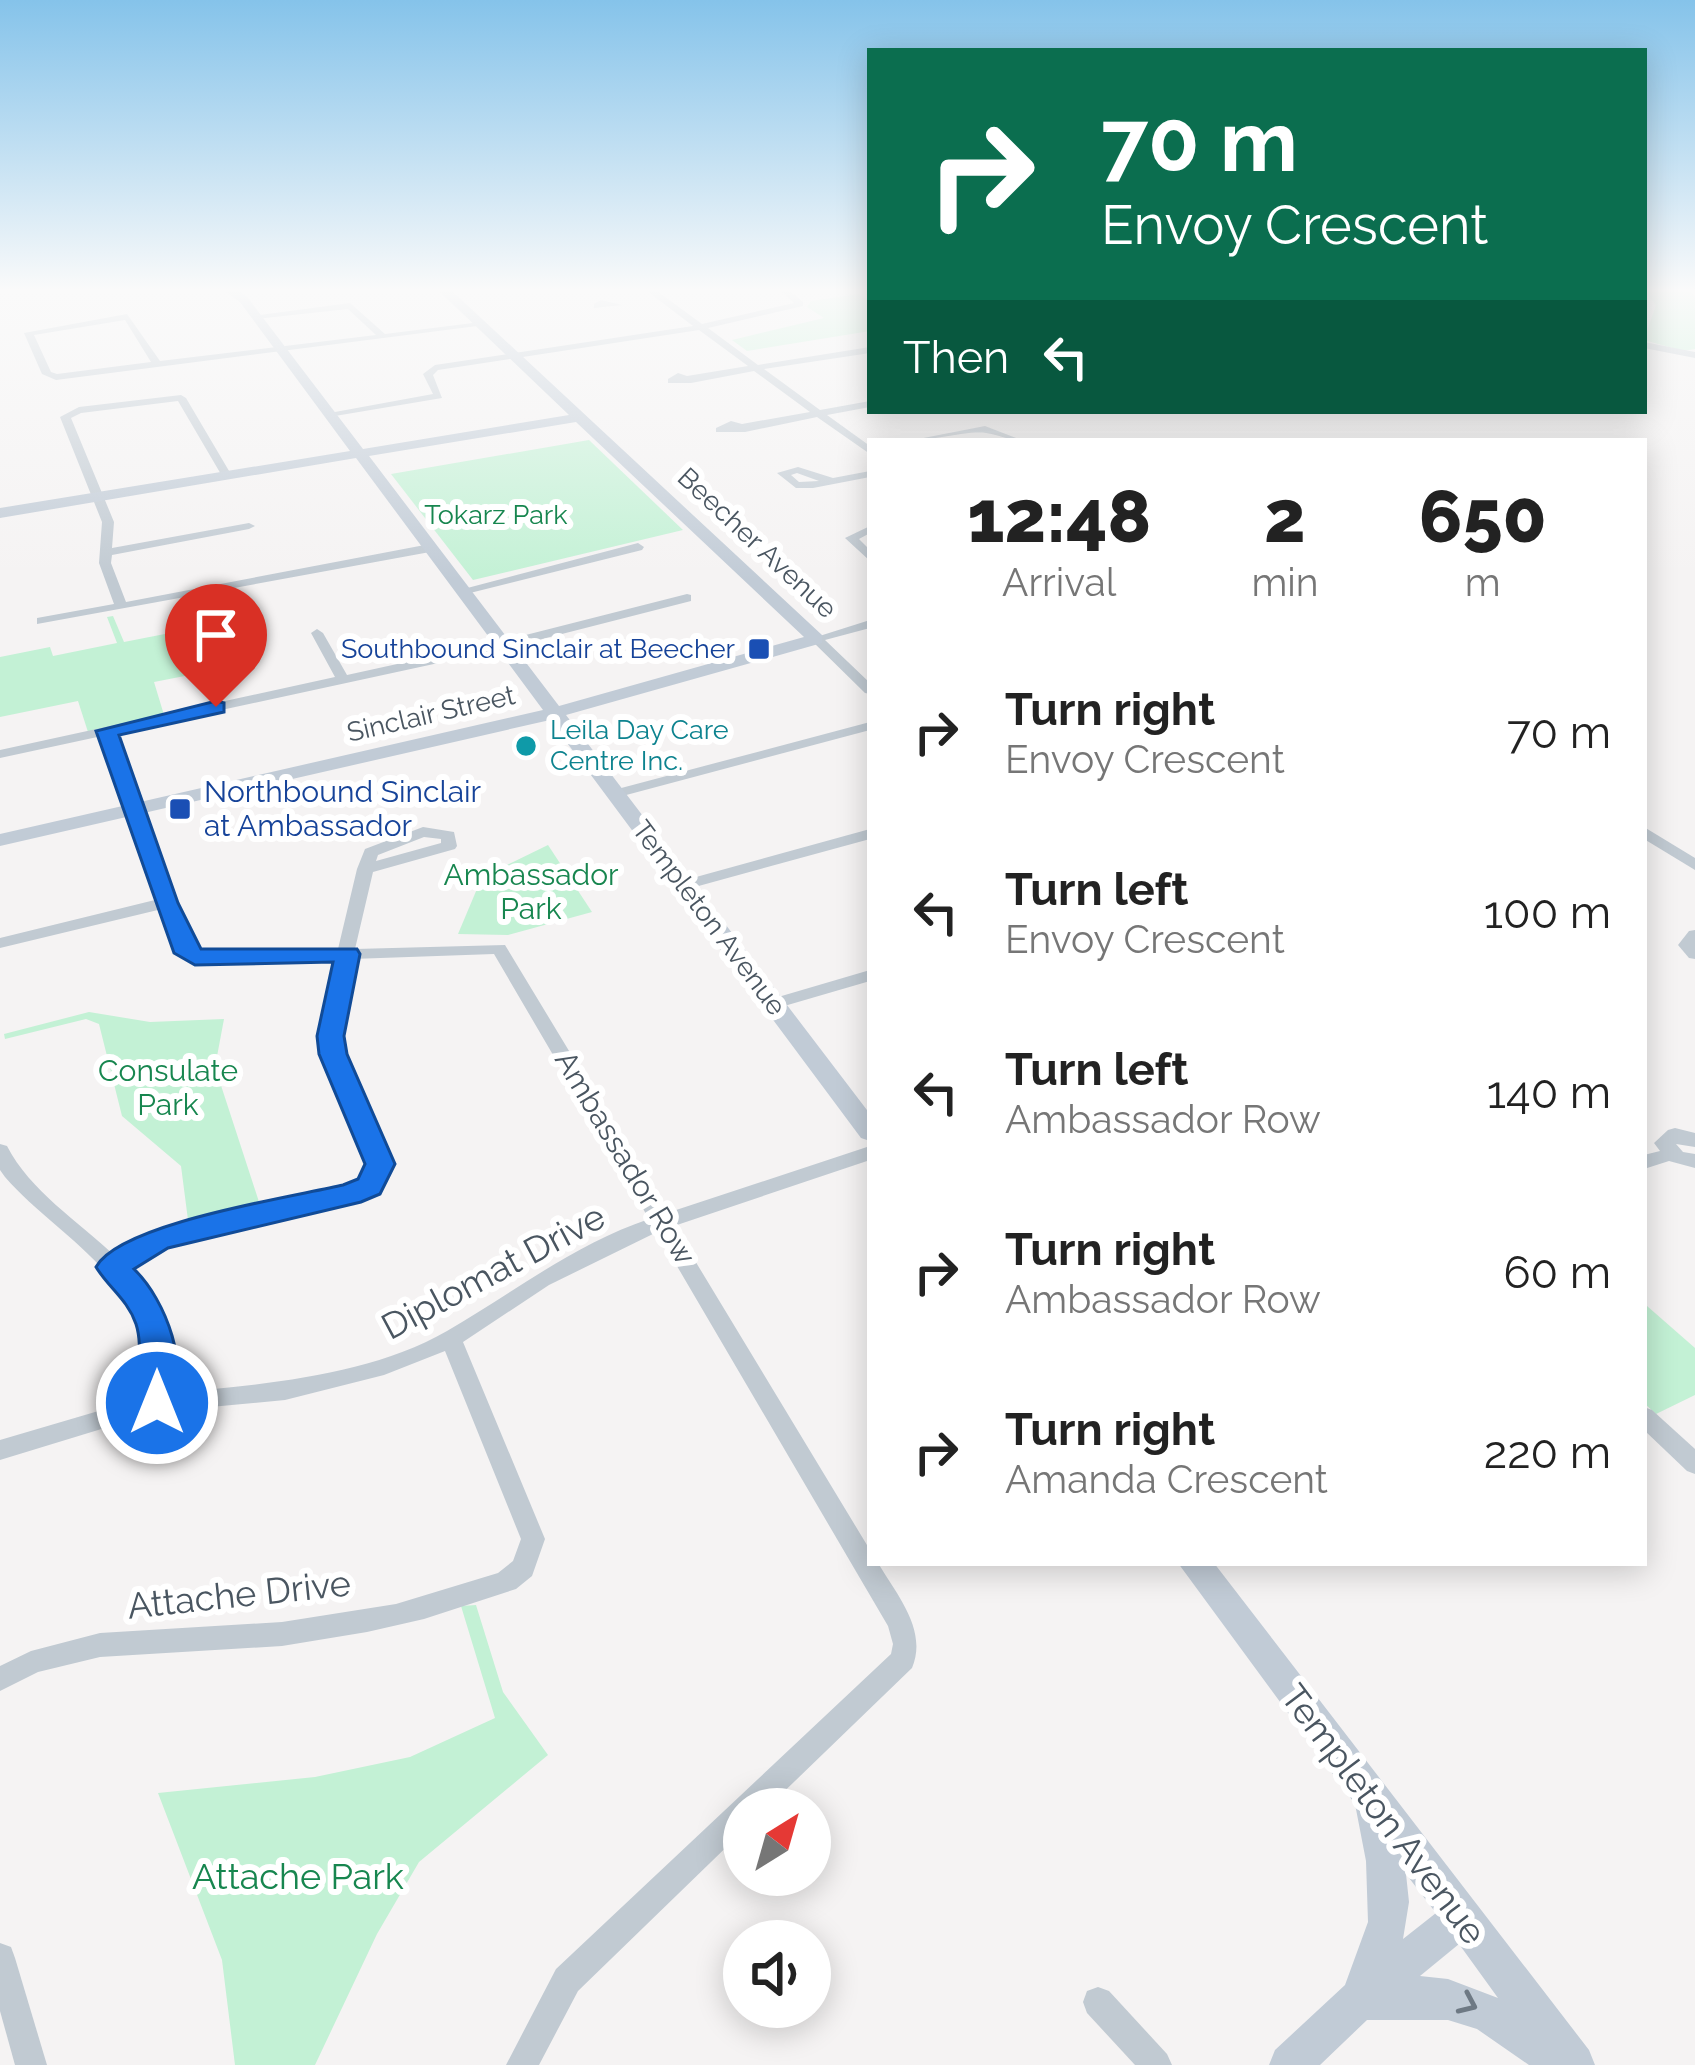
<!DOCTYPE html>
<html lang="en">
<head>
<meta charset="utf-8">
<style>
  body { margin:0; font-family:Raleway,sans-serif; background:#f2f2f2; color:#222; height:100vh; display:flex; flex-direction:column; font-size:45px; white-space:nowrap }
  * { box-sizing:border-box; margin:0 }
  p { font-size:39px; color:#767676 }
  .icon { flex:none; width:66px; height:66px; fill:none; stroke:currentColor; stroke-width:2; stroke-linecap:round; stroke-linejoin:round }
  .map { position:relative; flex:1; overflow:hidden }
  .side { position:absolute; left:867px; top:438px; width:780px; height:1128px; display:flex; flex-direction:column; background:#fff; border-radius:0px; box-shadow:0 6px 30px #0003 }
  .side>* { flex:none }
  .guide { position:absolute; left:867px; top:48px; width:780px; height:366px; border-radius:0px; box-shadow:0 6px 30px #0003; background:#0b6e4f; color:#fff; overflow:hidden }
  .needle { width:78px; rotate:37deg }
  .tools { position:absolute; left:723px; top:1788px; display:grid; gap:24px }
  .tools a { display:grid; place-items:center; width:108px; height:108px; border-radius:50%; background:#fff; box-shadow:0 6px 30px #0003; font-size:60px }
  .pin { position:absolute; display:grid; place-items:center; width:102px; height:102px; color:#fff; margin:-123px -51px; border-radius:50% 50% 50% 0; rotate:-45deg; box-shadow:0 0 12px #0007 }
  .pin .icon { rotate:45deg }
  .me { position:absolute; width:132px; margin:-66px; rotate:0deg; stroke-linejoin:round; filter:drop-shadow(0 0 9px #0008) }
  .turn { display:flex; align-items:center; gap:42px; height:252px; padding:0 36px; font-size:54px }
  .turn .icon { width:156px; height:156px; stroke-width:2.5 }
  .turn b { display:block; font-size:84px; line-height:102px }
  .then { display:flex; align-items:center; height:114px; padding:0 36px; background:#0003; gap:24px; font-size:45px }
  .eta { display:flex; justify-content:space-evenly; align-items:center; height:204px; text-align:center }
  .eta b { font-size:72px; font-weight:800; line-height:84px }
  ul { padding:0; list-style:none }
  li { display:flex; align-items:center; gap:36px; height:180px; padding:0 36px }
  li div { flex:1 }
  li b { display:block; font-size:45px }
  li em { font-style:normal }
  .map>svg:first-child { display:block }
  .green { fill:#c3f1d5 }
  .lines { fill:none; stroke-linecap:round; stroke-linejoin:round }
  .street { fill:#c1cad2; fill-rule:evenodd }
  .secondary { fill:#c1cbd6; fill-rule:evenodd }
  .oneway { stroke:#6e7984 }
  .route { fill:#1a73e8; stroke:#114b97; stroke-width:3 }
  .transit-dot { fill:#1a4fb4; stroke:#fff; stroke-width:4.5 }
  .culture-dot { fill:#0f9aa8; stroke:#fff; stroke-width:4.5 }
  .labels { text-anchor:middle; stroke-width:12; stroke-linejoin:round; paint-order:stroke }
  .far-park-label { font-size:27px; fill:#17864f; stroke:#fff }
  .far-street-label { font-size:27px; fill:#4a5661; stroke:#fff }
  .far-transit-label { font-size:27px; fill:#164399; stroke:#fff; text-anchor:end }
  .far-culture-label { font-size:27px; fill:#0d838f; stroke:#fff; text-anchor:start }
  .transit-label { font-size:30px; fill:#164399; stroke:#fff; text-anchor:start }
  .park-label { font-size:30px; fill:#17864f; stroke:#fff }
  .street-label { font-size:30px; fill:#4a5661; stroke:#fff }
  .near-street-label { font-size:36px; fill:#4a5661; stroke:#fff }
  .near-park-label { font-size:36px; fill:#17864f; stroke:#fff }
</style>
</head>
<body>
<div class="map">
<svg width="1695" height="2065" viewBox="0 0 1695 2065">
  <rect width="100%" height="100%" fill="#f5f3f3"/>
  <!-- green -->
  <g class="green">
    <polygon points="1644,291 1689,291 1695,297 1695,349 1683,351 1644,340 1656,305"/>
    <polygon points="859,294 870,301 870,331 747,351 732,340 824,318 807,307 811,301"/>
    <polygon points="589,440 683,530 473,580 391,474"/>
    <polygon points="113,616 124,642 226,622 246,664 154,682 164,715 88,732 78,701 0,717 0,657 50,647 53,656 117,643 107,617"/>
    <polygon points="548,845 592,912 508,935 458,934 482,877"/>
    <polygon points="89,1012 150,1022 224,1019 215,1067 260,1205 188,1220 181,1166 122,1116 99,1024 86,1019 5,1039 4,1034"/>
    <polygon points="1647,1306 1695,1348 1695,1395 1656,1414 1644,1403"/>
    <polygon points="476,1605 503,1692 548,1755 419,1862 377,1934 315,2065 235,2065 222,1960 158,1793 315,1777 410,1757 495,1718 461,1606"/>
  </g>
  <g class="lines">
    <!-- street -->
    <g class="street">
      <polygon points="647,291 657,291 702,324 794,303 781,291 790,291 803,302 803,306 708,328 758,365 870,347 870,353 764,369 820,410 870,401 870,407 827,415 870,446 870,454 817,417 745,432 716,432 716,428 731,421 742,424 810,412 754,371 691,383 668,383 668,379 678,373 687,376 748,366 699,330 438,370 433,375 442,398 329,417 324,414 433,394 423,374 435,365 693,326"/>
      <polygon points="601,300 622,305 594,308 594,304"/>
      <path d="M350 303 385 334 481 322 485 325 56 380 42 374 24 333 127 314 160 361 376 335 348 309 256 319 252 316ZM125 320 151 362 57 374 51 372 34 335Z"/>
      <polygon points="1644,342 1695,352 1695,358 1644,348"/>
      <polygon points="181,395 186,398 232,476 231,478 222,476 178,401 81,413 71,418 114,522 112,548 249,523 255,526 249,529 112,555 111,563 126,602 430,544 436,548 430,552 37,624 37,618 114,604 99,563 102,522 60,417 79,407"/>
      <path d="M985 426 1024 441C1010 441 1000 435 986 433 969 430 930 441 908 441Z"/>
      <path d="M798 467 833 478 870 471V477L813 488H796L777 473ZM797 473 819 481 799 482 791 475Z"/>
      <polygon points="870,526 870,533 859,539 870,550 870,561 845,538"/>
      <polygon points="638,543 644,547 642,550 462,595 456,591"/>
      <path d="M687 594 691 595V601L503 649 115 733 194 951 208 954 338 949 357 869 365 849 423 827 454 832 457 846 455 849 373 872 355 949 505 945 667 1213 870 1146V1160L674 1226 870 1550V1563H878C897 1595 928 1630 912 1668L766 1809H744V1830L578 1991 539 2065H506L556 1969 891 1654 893 1644 888 1626 657 1232 549 1285 463 1342 545 1539 532 1576 516 1589 424 1619 367 1632 282 1646 100 1657 38 1672 0 1691V1666L31 1651 100 1633 282 1622 396 1604 498 1573 513 1561 521 1539 445 1351 384 1375 285 1400 157 1412 0 1460V1440L146 1397C146 1375 146 1353 140 1332 121 1264 49 1228 5 1177L0 1170V1144L7 1146C30 1191 78 1221 114 1255L159 1232 362 1182C388 1148 331 1088 324 1053 318 1023 328 988 335 960L208 964 181 958 162 909 0 948V938L159 899 102 736 0 758V750L335 677 311 633 317 629 323 633 347 675 502 641ZM424 837 441 839V843L376 861 378 855ZM494 954 649 1219C575 1244 514 1292 447 1331 367 1377 258 1385 168 1393 167 1345 158 1305 126 1268L165 1245 357 1199C363 1197 370 1196 375 1192 417 1163 350 1088 342 1054 335 1024 346 988 352 959Z"/>
      <polygon points="870,620 870,628 825,640 870,683 870,694 865,693 810,639"/>
      <polygon points="870,722 870,730 615,798 608,794 610,791"/>
      <polygon points="1644,827 1695,858 1695,870 1644,839"/>
      <polygon points="870,829 870,839 684,890 676,885 678,882"/>
      <polygon points="1695,930 1695,959 1689,958 1678,945 1689,931"/>
      <polygon points="870,970 870,981 774,1009 765,1004 768,1000"/>
      <polygon points="1675,1128 1695,1133 1695,1147 1676,1144 1683,1152 1695,1154 1695,1168 1669,1161 1644,1169 1644,1155 1660,1151 1654,1143 1668,1130"/>
      <polygon points="1644,1407 1652,1410 1695,1449 1695,1474 1687,1471 1644,1430"/>
      <polygon points="0,1943 11,1947 15,1958 47,2065 15,2065 0,2011"/>
      <polygon points="1098,1987 1109,1991 1167,2054 1172,2065 1135,2065 1087,2013 1083,2002 1087,1991"/>
    </g>
    <!-- secondary -->
    <g class="secondary">
      <path d="M225 291H239L248 298 363 449 569 415 439 291H452L822 635V643L566 715 870 1114V1141L861 1138 550 720 0 846V834L543 710 356 458 0 518V508L350 451 240 302ZM576 422 804 637 559 706 369 456Z"/>
      <path d="M1178 1563H1214L1589 2050 1595 2065H1529L1477 2029 1448 2020H1367L1320 2065H1269L1275 2050 1345 1985 1368 1922 1366 1861 1355 1804ZM1406 1874 1436 1913 1403 1939 1409 1902ZM1459 1944 1498 1998 1448 1979 1420 1976Z"/>
    </g>
  </g>
  <!-- one-way arrows -->
  <defs><path id="oneway-chevron" d="M-2-3.5L2.5 0L-2 3.5" fill="none" stroke-width="1.6" stroke-linecap="round" stroke-linejoin="round" transform="scale(3)"/></defs>
  <use class="oneway" href="#oneway-chevron" transform="translate(1468 2004) rotate(24)"/>
  <!-- sky -->
  <linearGradient id="sky" x2="0" y2="1"><stop stop-color="#85c3ea"/><stop offset="0.5" stop-color="#fafafa"/><stop offset="1" stop-color="#fafafa" stop-opacity="0"/></linearGradient>
  <rect width="1695" height="580" fill="url(#sky)"/>
  <!-- route -->
  <path class="route" d="M216 701 224 703V712L119 735 178 903 201 949H357L360 954 344 1036 347 1054 395 1164 380 1194 361 1202 168 1248 134 1269C166 1300 192 1369 169 1412H145C132 1387 145 1352 136 1324 128 1300 108 1287 96 1267 120 1223 292 1197 343 1185L358 1179 365 1164 319 1054 317 1036 333 962 195 965 174 953 96 731Z"/>
  <!-- markers -->
  <g class="transit-dot">
    <rect x="747" y="637" width="24" height="24" rx="6"/>
    <rect x="168" y="797" width="24" height="24" rx="6"/>
  </g>
  <circle class="culture-dot" cx="526" cy="746" r="12"/>
  <g class="labels">
    <!-- far-park labels -->
    <g class="far-park-label">
      <text x="496" y="524">Tokarz Park</text>
    </g>
    <!-- far-street labels -->
    <g class="far-street-label">
      <text transform="translate(757 543) rotate(43)" y="9">Beecher Avenue</text>
      <text transform="translate(431 714) rotate(-13)" y="9">Sinclair Street</text>
      <text transform="translate(709 918) rotate(53)" y="9">Templeton Avenue</text>
    </g>
    <!-- far-transit labels -->
    <g class="far-transit-label">
      <text x="735" y="658">Southbound Sinclair at Beecher</text>
    </g>
    <!-- far-culture labels -->
    <g class="far-culture-label">
      <text x="550" y="739">Leila Day Care<tspan x="550" dy="31">Centre Inc.</tspan></text>
    </g>
    <!-- transit labels -->
    <g class="transit-label">
      <text x="204" y="802">Northbound Sinclair<tspan x="204" dy="34">at Ambassador</tspan></text>
    </g>
    <!-- park labels -->
    <g class="park-label">
      <text x="531" y="885">Ambassador<tspan x="531" dy="34">Park</tspan></text>
      <text x="168" y="1081">Consulate<tspan x="168" dy="34">Park</tspan></text>
    </g>
    <!-- street labels -->
    <g class="street-label">
      <text transform="translate(625 1158) rotate(59)" y="10">Ambassador Row</text>
    </g>
    <!-- near-street labels -->
    <g class="near-street-label">
      <text transform="translate(493 1271) rotate(-28)" y="13">Diplomat Drive</text>
      <text transform="translate(239 1594) rotate(-6)" y="13">Attache Drive</text>
      <text transform="translate(1384 1814) rotate(53)" y="13">Templeton Avenue</text>
    </g>
    <!-- near-park labels -->
    <g class="near-park-label">
      <text x="298" y="1889">Attache Park</text>
    </g>
  </g>
</svg>
<div class="tools">
<a><svg class="needle" viewBox="-14 -14 28 28"><path d="M0-13l5 13h-10z" fill="#e53935"/><path d="M0 13l5-13h-10z" fill="#767676"/></svg></a>
<a><svg class="icon" aria-label="sound" viewBox="0 0 24 24"><path d="M4 9h4l5-4v14l-5-4H4zM17 9q2 3 0 6"/></svg></a>
</div>
<div class="pin" style="left:216px;top:707px;background:#d93025"><svg class="icon" aria-label="arrive" viewBox="0 0 24 24"><path d="M6 21V4h12l-3 4 3 4H6"/></svg></div>
<svg class="me" style="left:157px;top:1403px" viewBox="-20 -20 40 40"><circle r="17" fill="#1a73e8" stroke="#fff" stroke-width="3"/><path d="M0-11L8 9 0 5-8 9z" fill="#fff"/></svg>
<div class="guide">
<div class="turn"><svg class="icon" aria-label="right" viewBox="0 0 24 24"><path d="M7 20v-9h11M14 6l5 5-5 5"/></svg><div><b>70 m</b>Envoy Crescent</div></div>
<div class="then">Then<svg class="icon" aria-label="left" viewBox="0 0 24 24"><path d="M17 20v-9H6M10 6l-5 5 5 5"/></svg></div>
</div>
<section class="side">
<div class="eta">
<div><b>12:48</b><p>Arrival</p></div>
<div><b>2</b><p>min</p></div>
<div><b>650</b><p>m</p></div>
</div>
<ul>
<li><svg class="icon" aria-label="right" viewBox="0 0 24 24"><path d="M7 20v-9h11M14 6l5 5-5 5"/></svg><div><b>Turn right</b><p>Envoy Crescent</p></div><em>70 m</em></li>
<li><svg class="icon" aria-label="left" viewBox="0 0 24 24"><path d="M17 20v-9H6M10 6l-5 5 5 5"/></svg><div><b>Turn left</b><p>Envoy Crescent</p></div><em>100 m</em></li>
<li><svg class="icon" aria-label="left" viewBox="0 0 24 24"><path d="M17 20v-9H6M10 6l-5 5 5 5"/></svg><div><b>Turn left</b><p>Ambassador Row</p></div><em>140 m</em></li>
<li><svg class="icon" aria-label="right" viewBox="0 0 24 24"><path d="M7 20v-9h11M14 6l5 5-5 5"/></svg><div><b>Turn right</b><p>Ambassador Row</p></div><em>60 m</em></li>
<li><svg class="icon" aria-label="right" viewBox="0 0 24 24"><path d="M7 20v-9h11M14 6l5 5-5 5"/></svg><div><b>Turn right</b><p>Amanda Crescent</p></div><em>220 m</em></li>
</ul>
</section>
</div>
</body>
</html>
